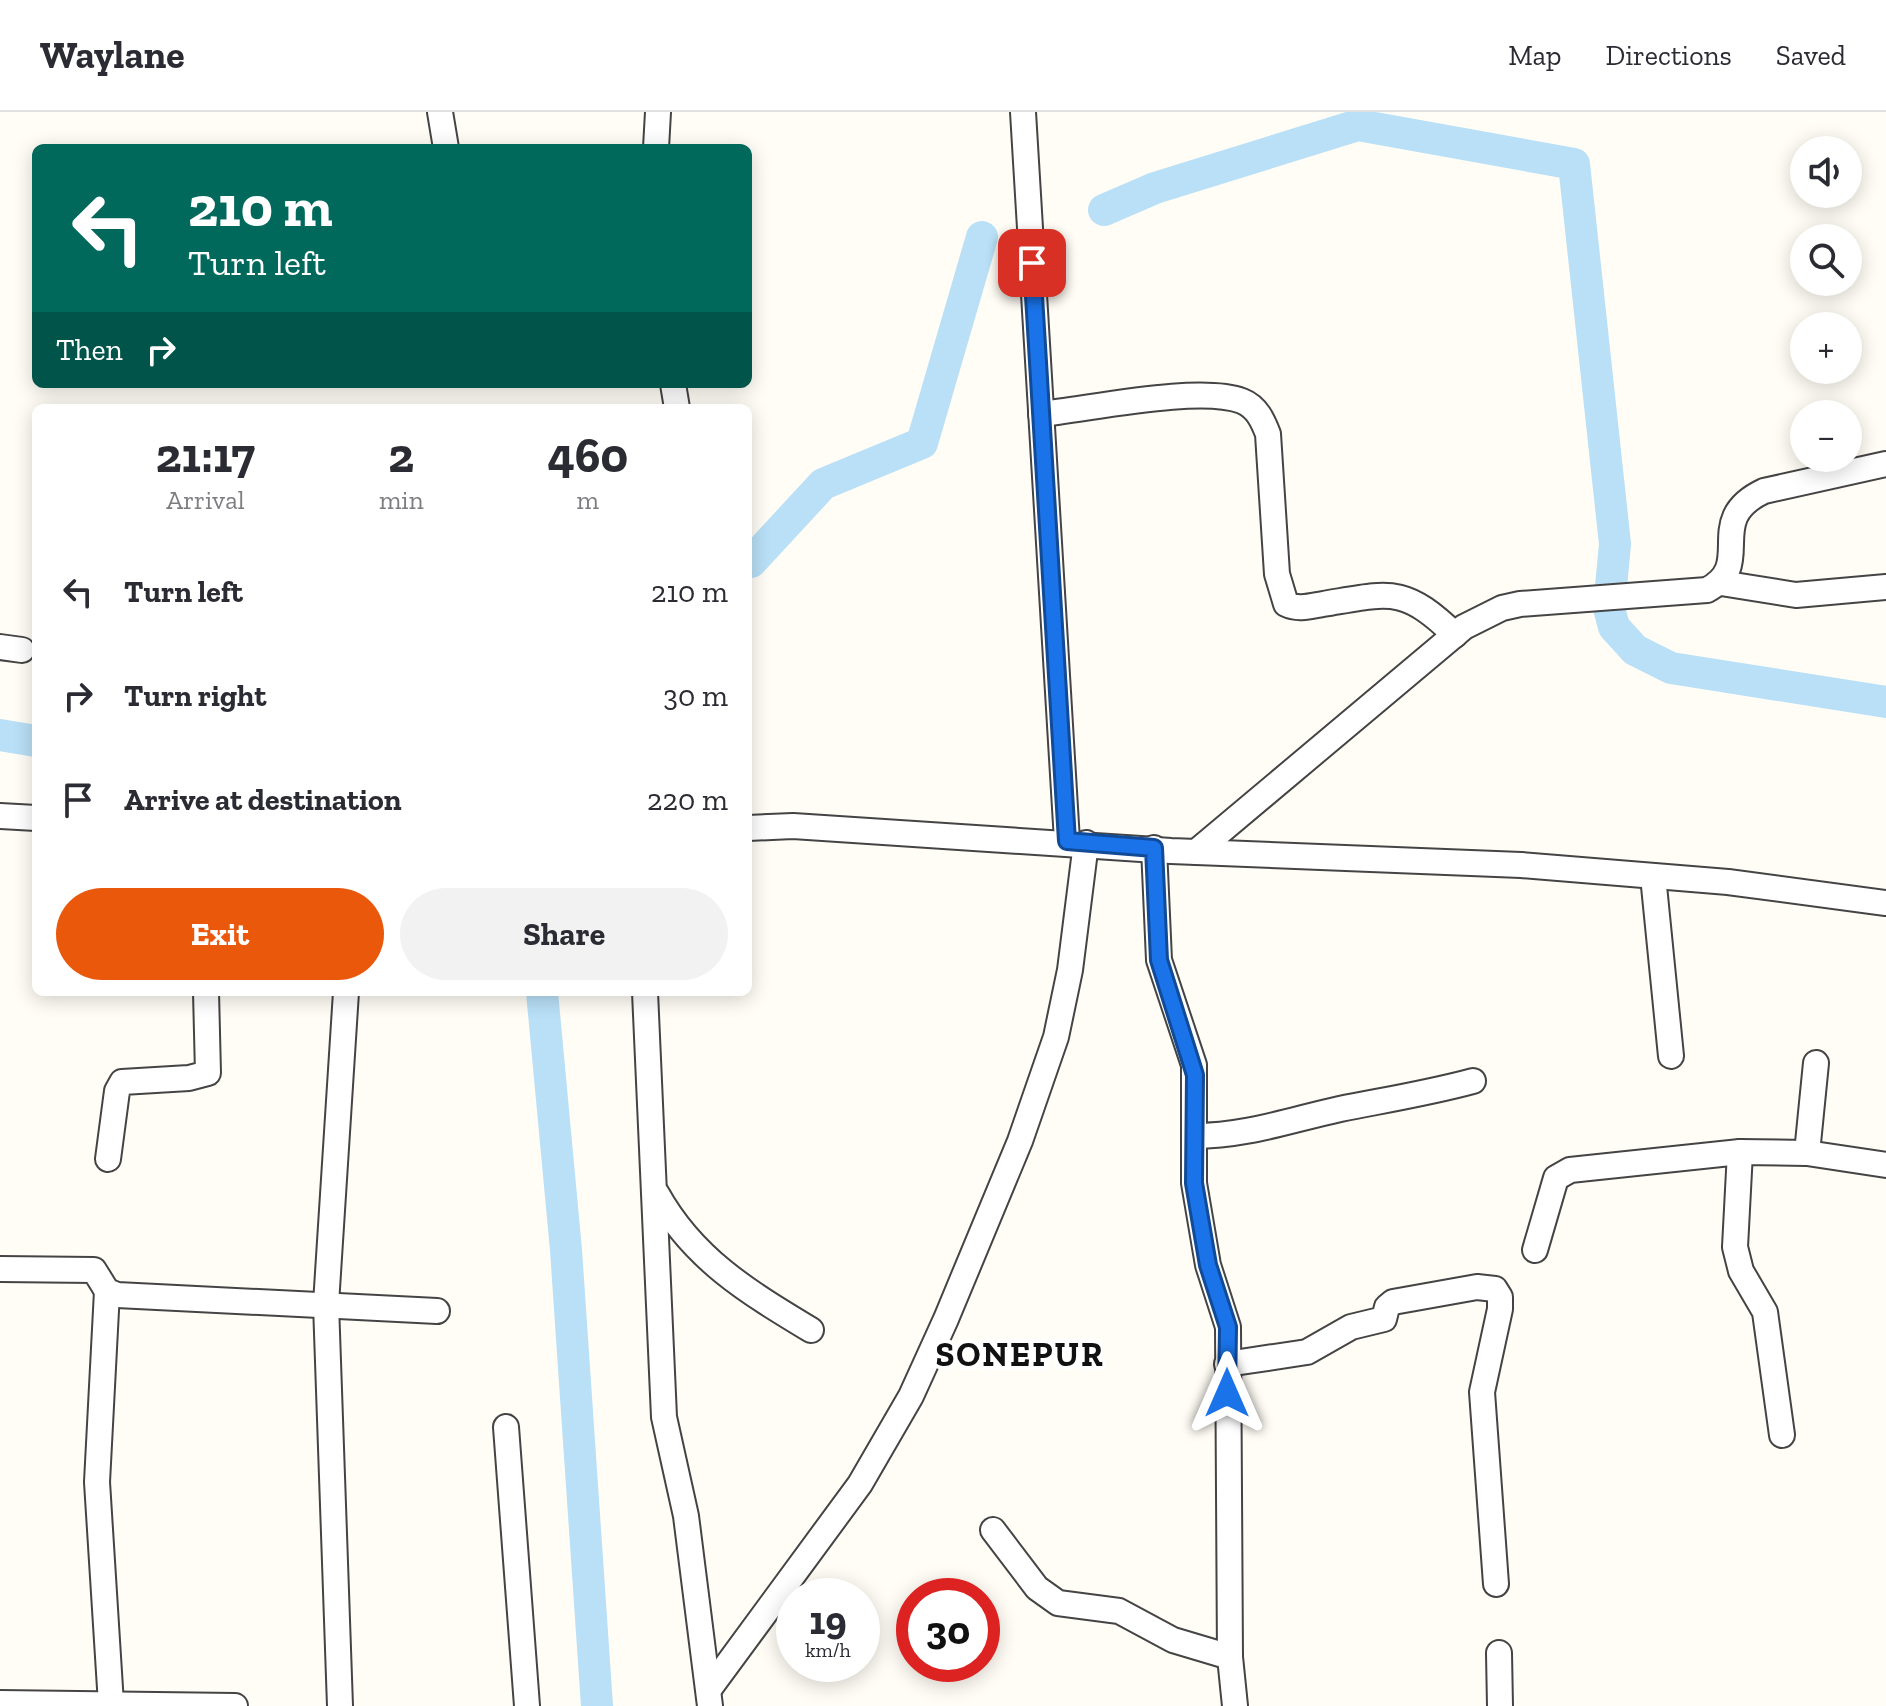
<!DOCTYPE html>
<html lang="en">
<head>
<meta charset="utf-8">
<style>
  body { margin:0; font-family:"Zilla Slab",serif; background:#f2f2f3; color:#2b2b33; height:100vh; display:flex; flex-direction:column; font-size:30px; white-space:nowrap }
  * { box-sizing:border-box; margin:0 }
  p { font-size:26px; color:#7c7c81 }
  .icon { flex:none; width:44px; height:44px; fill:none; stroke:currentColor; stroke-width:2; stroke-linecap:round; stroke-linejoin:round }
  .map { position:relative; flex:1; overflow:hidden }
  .drawer { position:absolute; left:32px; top:292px; width:720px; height:592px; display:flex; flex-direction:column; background:#fff; border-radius:12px; box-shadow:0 4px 20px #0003 }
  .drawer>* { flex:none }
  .banner { position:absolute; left:32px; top:32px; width:720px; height:244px; border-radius:12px; box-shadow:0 4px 20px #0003; background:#00695c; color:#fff; overflow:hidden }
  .fabs { position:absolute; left:1790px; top:24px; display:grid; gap:16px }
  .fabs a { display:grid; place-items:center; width:72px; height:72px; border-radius:50%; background:#fff; box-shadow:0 4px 20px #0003; font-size:40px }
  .speed { position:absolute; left:776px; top:1466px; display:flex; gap:16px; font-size:40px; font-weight:700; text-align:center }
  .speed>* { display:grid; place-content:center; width:104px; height:104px; border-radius:50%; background:#fff; box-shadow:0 4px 20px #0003; line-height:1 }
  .speed small { font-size:20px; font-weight:400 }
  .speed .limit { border:12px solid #d22; background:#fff; color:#111 }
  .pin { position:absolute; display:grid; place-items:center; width:68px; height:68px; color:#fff; margin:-34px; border-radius:16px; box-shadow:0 4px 12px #0006 }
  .me { position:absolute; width:88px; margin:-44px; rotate:0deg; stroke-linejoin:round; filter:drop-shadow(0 0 6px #0008) }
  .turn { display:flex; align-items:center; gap:28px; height:168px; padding:0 24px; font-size:36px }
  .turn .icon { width:104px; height:104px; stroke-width:2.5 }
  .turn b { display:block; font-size:56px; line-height:68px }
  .then { display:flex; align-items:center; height:76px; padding:0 24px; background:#0003; gap:16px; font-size:30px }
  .eta { display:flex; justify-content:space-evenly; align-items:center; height:136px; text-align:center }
  .eta b { font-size:48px; font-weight:700; line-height:56px }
  .cta { display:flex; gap:16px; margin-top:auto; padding:16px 24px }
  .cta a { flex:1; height:92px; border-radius:48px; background:#ea580c; color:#fff; font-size:32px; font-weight:700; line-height:92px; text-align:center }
  .cta a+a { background:#f2f2f3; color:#2b2b33 }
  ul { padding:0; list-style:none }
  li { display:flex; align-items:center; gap:24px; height:104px; padding:0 24px }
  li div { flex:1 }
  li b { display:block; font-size:30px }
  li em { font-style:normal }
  header { display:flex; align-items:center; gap:48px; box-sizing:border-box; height:112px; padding:0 40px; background:#fff; border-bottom:2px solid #e1e1e2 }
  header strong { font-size:38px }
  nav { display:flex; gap:44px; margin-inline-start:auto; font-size:28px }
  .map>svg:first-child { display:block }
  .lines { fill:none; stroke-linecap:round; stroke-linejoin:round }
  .river { stroke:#b9e0f7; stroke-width:32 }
  .minor-casing { stroke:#444; stroke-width:28 }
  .minor { stroke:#fff; stroke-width:24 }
  .route-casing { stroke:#114b97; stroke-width:20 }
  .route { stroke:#1a73e8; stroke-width:14 }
  .labels { text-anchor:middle; stroke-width:8; stroke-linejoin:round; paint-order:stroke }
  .district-label { font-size:34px; font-weight:bold; letter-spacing:2px; fill:#111; stroke:#fff }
</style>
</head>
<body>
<header>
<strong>Waylane</strong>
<nav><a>Map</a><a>Directions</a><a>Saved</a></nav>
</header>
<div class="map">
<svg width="1886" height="1594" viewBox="0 0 1886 1594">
  <rect width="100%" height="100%" fill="#fffdf5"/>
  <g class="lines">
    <!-- river -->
    <g class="river">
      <polyline points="1104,98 1155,76 1358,13 1574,52 1615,432 1609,496 1614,515 1635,538 1671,556 1886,590"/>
      <polyline points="751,450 823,372 922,331 982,125"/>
      <polyline points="0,623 36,629"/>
      <polyline points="542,880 566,1138 597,1594"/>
    </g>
    <!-- minor casing -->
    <g class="minor-casing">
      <g id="minor">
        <polyline points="440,0 446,36"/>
        <polyline points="1023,0 1067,729"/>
        <polyline points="656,36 658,0"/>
        <polyline points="673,272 677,296"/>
        <path d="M1041 302C1090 297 1199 273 1242 289 1257 295 1263 309 1268 322L1277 462 1286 492C1298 498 1311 494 1323 492 1390 481 1403 473 1455 523"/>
        <polyline points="1721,471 1796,483 1886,475"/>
        <polyline points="0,535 22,538"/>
        <polyline points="0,704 36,706"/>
        <polyline points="748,716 793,714 1171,739 1521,753 1728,770 1886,791"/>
        <polyline points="1154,736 1159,848 1194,953 1194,1071 1208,1153 1228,1215 1230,1545 1235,1594"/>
        <path d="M1196 740 1464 515 1502 496 1520 492 1707 478C1757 452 1702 408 1764 379L1886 352"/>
        <polyline points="1653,764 1671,944"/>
        <polyline points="645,880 664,1305 686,1404 710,1594"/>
        <path d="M1194 1024C1246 1024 1290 1008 1340 997 1385 988 1429 981 1473 969"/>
        <polyline points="1740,1040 1735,1135 1741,1159 1765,1200 1782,1323"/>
        <polyline points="1807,1041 1816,951"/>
        <polyline points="108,1047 117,979 122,970 189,966 208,961 206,880"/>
        <path d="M657 1082C693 1147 748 1180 811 1218"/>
        <polyline points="1535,1138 1556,1066 1570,1058 1740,1040 1807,1041 1886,1053"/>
        <polyline points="0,1157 94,1158 107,1179 117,1183 437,1199"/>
        <polyline points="107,1179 97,1370 111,1592"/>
        <polyline points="1227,1252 1307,1240 1351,1215 1384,1207 1387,1195 1393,1190 1477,1175 1495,1177 1500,1185 1500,1197 1482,1280 1496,1472"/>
        <polyline points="506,1315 527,1594"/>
        <polyline points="993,1418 1037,1476 1058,1491 1119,1499 1173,1528 1230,1545"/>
        <polyline points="1499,1541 1500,1594"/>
        <polyline points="710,1576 860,1372 911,1284 946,1207 1020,1029 1056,925 1070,858 1086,731"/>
        <polyline points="0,1591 235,1594"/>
        <polyline points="340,1594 326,1192 346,880"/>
      </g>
    </g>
    <!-- minor -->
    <use href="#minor" class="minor"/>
  </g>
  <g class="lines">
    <!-- route casing -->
    <g class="route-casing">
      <polyline id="route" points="1032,151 1067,729 1154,736 1159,848 1195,963 1194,1071 1208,1153 1228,1215 1227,1281"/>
    </g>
    <!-- route -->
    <use href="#route" class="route"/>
  </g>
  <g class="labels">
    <!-- district labels -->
    <g class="district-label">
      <text x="1020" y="1254">SONEPUR</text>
    </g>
  </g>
</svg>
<div class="fabs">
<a><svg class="icon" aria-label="sound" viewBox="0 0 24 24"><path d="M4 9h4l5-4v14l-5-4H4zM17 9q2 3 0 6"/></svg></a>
<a><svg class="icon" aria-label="search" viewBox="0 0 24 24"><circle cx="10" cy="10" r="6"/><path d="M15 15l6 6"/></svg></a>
<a>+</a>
<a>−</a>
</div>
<div class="speed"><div>19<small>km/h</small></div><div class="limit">30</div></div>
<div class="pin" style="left:1032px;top:151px;background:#d93025"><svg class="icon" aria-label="arrive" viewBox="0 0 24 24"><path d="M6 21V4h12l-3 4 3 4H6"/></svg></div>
<svg class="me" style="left:1227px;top:1281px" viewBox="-20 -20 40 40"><path d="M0-17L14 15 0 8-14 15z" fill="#1a73e8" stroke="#fff" stroke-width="4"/></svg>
<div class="banner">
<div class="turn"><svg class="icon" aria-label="left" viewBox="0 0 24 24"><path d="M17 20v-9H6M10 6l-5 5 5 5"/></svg><div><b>210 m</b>Turn left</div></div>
<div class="then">Then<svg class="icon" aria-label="right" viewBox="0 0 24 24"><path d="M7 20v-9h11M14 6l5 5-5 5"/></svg></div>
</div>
<section class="drawer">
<div class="eta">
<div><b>21:17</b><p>Arrival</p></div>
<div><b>2</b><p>min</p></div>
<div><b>460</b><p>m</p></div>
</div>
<ul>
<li><svg class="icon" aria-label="left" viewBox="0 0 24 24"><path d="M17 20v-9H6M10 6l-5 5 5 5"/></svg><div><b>Turn left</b></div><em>210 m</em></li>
<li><svg class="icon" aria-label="right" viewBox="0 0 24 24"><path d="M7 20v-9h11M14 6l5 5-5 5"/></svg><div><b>Turn right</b></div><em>30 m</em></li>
<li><svg class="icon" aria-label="arrive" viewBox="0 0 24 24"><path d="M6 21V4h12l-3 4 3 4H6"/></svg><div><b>Arrive at destination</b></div><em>220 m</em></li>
</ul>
<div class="cta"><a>Exit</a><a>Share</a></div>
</section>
</div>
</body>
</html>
